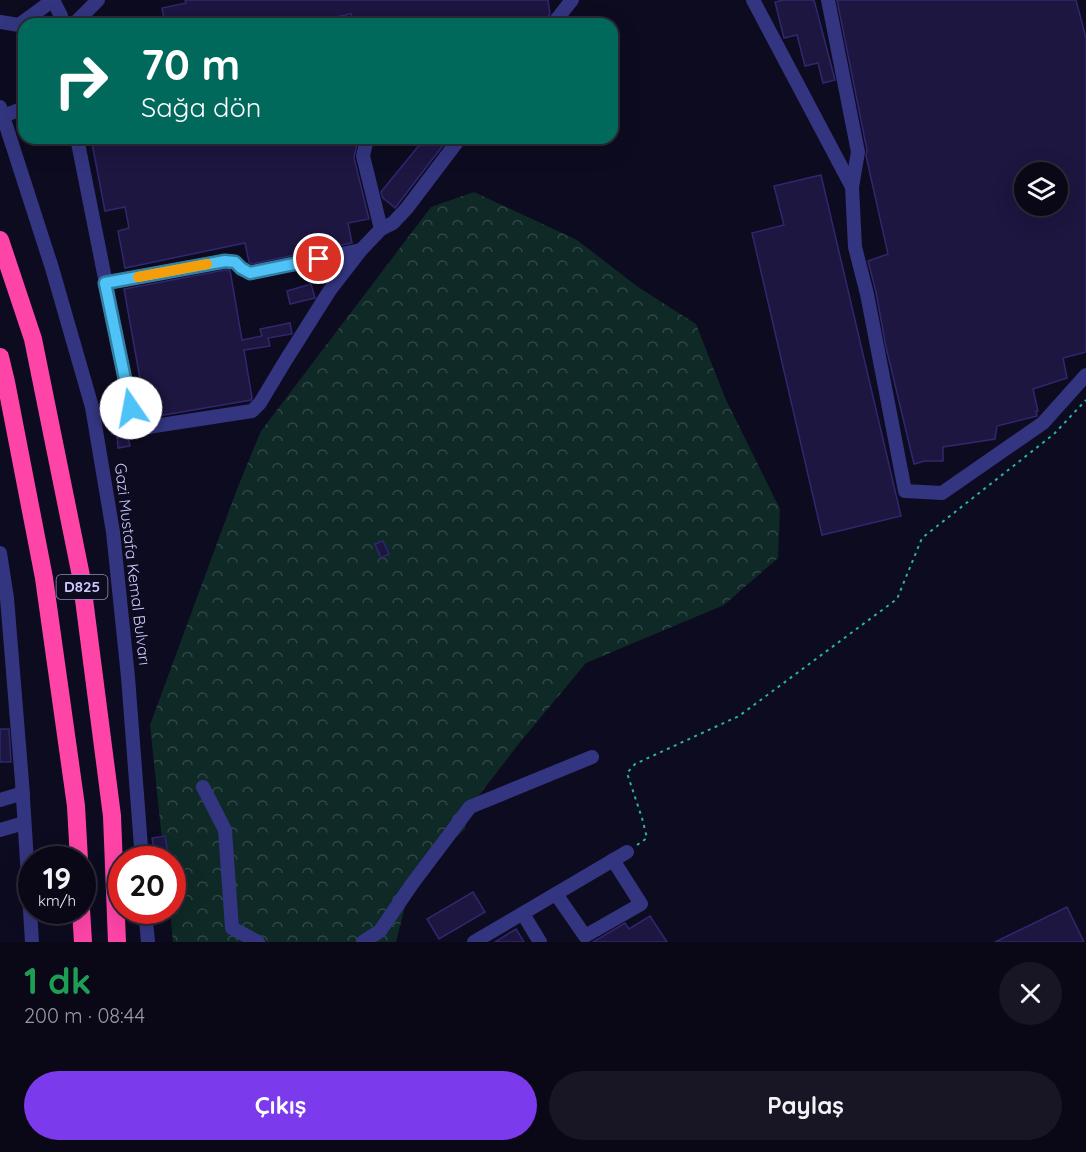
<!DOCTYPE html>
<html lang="tr">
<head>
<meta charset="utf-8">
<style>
  body { margin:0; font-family:Quicksand,sans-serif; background:#181624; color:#f1f3f6; height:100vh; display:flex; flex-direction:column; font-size:22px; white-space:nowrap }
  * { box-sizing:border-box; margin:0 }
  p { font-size:20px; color:#999aa1 }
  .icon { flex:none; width:33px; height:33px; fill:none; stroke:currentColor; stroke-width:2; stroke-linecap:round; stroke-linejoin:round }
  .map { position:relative; height:942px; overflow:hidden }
  .sheet { display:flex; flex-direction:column; background:#0a0817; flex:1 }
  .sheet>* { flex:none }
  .hud { position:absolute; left:18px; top:18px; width:600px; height:126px; border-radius:18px; box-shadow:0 6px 24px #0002,0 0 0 2px #2a2936; background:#00695c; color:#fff; overflow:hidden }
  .fabs { position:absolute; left:1014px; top:162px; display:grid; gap:12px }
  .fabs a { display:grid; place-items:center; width:54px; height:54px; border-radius:50%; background:#0a0817; box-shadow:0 6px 24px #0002,0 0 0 2px #2a2936; font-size:30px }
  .speed { position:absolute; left:18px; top:846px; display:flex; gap:12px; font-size:30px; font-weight:700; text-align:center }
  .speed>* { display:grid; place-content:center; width:78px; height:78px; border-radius:50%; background:#0a0817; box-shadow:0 6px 24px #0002,0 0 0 2px #2a2936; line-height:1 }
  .speed small { font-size:15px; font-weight:400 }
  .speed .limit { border:9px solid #d22; background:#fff; color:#111 }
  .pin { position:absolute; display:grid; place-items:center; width:51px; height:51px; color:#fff; margin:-26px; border:3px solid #fff; border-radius:50%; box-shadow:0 2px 6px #0007 }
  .me { position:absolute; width:66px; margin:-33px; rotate:348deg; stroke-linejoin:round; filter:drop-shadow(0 0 4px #0008) }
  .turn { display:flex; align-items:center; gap:21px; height:126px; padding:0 24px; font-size:27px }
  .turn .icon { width:78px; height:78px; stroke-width:2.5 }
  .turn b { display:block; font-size:42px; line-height:51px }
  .round { display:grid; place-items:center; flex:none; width:63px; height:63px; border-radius:32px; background:#181624 }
  .summary { display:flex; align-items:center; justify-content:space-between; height:102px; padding:0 24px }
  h1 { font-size:36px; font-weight:700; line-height:45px; color:#1e9e55 }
  .button { display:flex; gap:12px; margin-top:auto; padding:12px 24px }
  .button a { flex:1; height:69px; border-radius:36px; background:#7c3aed; color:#fff; font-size:24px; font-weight:700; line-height:69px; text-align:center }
  .button a+a { background:#181624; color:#f1f3f6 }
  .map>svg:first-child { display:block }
  .park { fill:url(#park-crowns) }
  .building { fill:#1c1640; stroke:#31276e; stroke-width:1.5; fill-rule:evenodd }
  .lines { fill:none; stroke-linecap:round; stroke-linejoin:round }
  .path { stroke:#27b5a4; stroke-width:2; stroke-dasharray:3 4.5; stroke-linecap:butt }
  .minor { stroke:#333580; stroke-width:14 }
  .highway { stroke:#ff44a8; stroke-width:18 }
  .route-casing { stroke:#337fa1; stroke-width:15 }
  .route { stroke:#4fc3f7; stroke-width:10 }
  .slow { stroke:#f59e0b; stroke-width:10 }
  .labels { text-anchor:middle; stroke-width:4.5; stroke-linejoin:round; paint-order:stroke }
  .shield { fill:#0d0b1f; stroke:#9390bc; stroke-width:1.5 }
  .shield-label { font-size:15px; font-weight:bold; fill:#ccc9ff }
  .street-label { font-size:16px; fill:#ccc9ff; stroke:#0d0b1f }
</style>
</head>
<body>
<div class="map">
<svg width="1086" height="942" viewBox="0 0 1086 942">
  <defs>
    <pattern id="park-crowns" width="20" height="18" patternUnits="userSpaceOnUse" patternTransform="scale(1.5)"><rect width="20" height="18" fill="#0e2926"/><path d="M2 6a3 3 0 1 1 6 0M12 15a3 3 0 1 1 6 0" fill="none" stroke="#304747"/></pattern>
  </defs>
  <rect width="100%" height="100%" fill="#0d0b1f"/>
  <!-- park -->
  <polygon class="park" points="474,192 577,240 638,287 696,324 726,400 780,509 778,558 724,605 586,663 521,741 470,807 465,829 412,879 396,942 173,942 170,911 172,910 172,860 164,859 150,725 237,489 261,431 431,207"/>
  <!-- building -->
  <g class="building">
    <polygon points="185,0 548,0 550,14 544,22 530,24 353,24 351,14 332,18 333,24 165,24 162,8 186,3"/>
    <polygon points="784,0 814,0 835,80 823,83 818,63 805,66 797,35 784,38 775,2"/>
    <path d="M837 0H1076L1086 38V352L1063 358 1067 378 1033 389 1038 411H1036L1037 416 997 426 995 439 943 447V461H925L914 464 886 347 876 292 868 261 888 254 866 156 867 150ZM1024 172H1058V206H1024Z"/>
    <polygon points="91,138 356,138 357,143 354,158 369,219 348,223 352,243 252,264 249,262 245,243 125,268 118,231 129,228 125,207 105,211"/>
    <polygon points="425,138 437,138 444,144 395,208 383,198 381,192"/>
    <polygon points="821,175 901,516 822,535 752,233 784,225 774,186"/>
    <polygon points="225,270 230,270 242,340 262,336 260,329 290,323 292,334 268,338 270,346 244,350 252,398 251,400 147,418 124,289"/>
    <polygon points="311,284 315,298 290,304 287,291"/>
    <polygon points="123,417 130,446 118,448 117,433 112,434 110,420"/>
    <polygon points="383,541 389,554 381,558 375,544"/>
    <polygon points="0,729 9,729 11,762 0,762"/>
    <polygon points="165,836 169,860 156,860 152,838"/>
    <polygon points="473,892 485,912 439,939 427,919"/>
    <polygon points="1067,907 1084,942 995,942"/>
    <polygon points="650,916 667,942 593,942 625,923 629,929"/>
    <polygon points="516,929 524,942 495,942"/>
  </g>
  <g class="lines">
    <!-- path -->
    <polyline class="path" points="637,845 647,838 642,818 627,773 635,764 739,716 897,599 922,538 1054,434 1086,400"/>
    <!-- minor -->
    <g class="minor">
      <polyline points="53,0 61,16 61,24"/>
      <polyline points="753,0 852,187"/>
      <polyline points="828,0 858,152 852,187 855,247 867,294 905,491 942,493 1043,423 1086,375"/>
      <polyline points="0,22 19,25 53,0"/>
      <polyline points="72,24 74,24 98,0"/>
      <polyline points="553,24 572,0"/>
      <polyline points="0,107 52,268 92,407 113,532 128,677 142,860"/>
      <polyline points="3,116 24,108"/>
      <polyline points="77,138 135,429 252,411 260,403 284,363 330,290 361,250 381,229 393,223 407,208 460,138"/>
      <polyline points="371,138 366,143 363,156 381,229"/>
      <polyline points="105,283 225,261 235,262 241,269 251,273 361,250"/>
      <polyline points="0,553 7,598 22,782 32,942"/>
      <polyline points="203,787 225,830 232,928 258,942"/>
      <polyline points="0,800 23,793"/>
      <polyline points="0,830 24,823"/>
      <polyline points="556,894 585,936 641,904 613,860"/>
      <polyline points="145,910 148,942"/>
      <polyline points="523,914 540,942"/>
      <polyline points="363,942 380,931 412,884 470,807 592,757"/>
      <polyline points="474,942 627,852"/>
    </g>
    <!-- highway -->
    <g class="highway">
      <polyline points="0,240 33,339 81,576 112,816 117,942"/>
      <polyline points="0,357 6,382 44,578 76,806 79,860"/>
      <polyline points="81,910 83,942"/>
    </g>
  </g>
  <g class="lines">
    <!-- route casing -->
    <g class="route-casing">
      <polyline id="route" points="131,408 105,283 225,261 235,262 241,268 250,273 319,259"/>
    </g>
    <!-- route -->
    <use href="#route" class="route"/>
    <!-- slow -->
    <polyline class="slow" points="138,277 207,264"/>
  </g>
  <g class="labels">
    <!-- shield labels -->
    <rect class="shield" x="56.5" y="575" width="51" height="24" rx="4.5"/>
    <g class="shield-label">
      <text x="82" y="592">D825</text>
    </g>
    <!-- street labels -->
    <g class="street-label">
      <text transform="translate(133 564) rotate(83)" y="6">Gazi Mustafa Kemal Bulvarı</text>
    </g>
  </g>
</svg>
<div class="fabs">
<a><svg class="icon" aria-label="layers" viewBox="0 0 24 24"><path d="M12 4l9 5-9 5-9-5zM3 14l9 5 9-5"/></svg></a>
</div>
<div class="speed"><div>19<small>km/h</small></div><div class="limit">20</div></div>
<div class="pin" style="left:319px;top:259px;background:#d93025"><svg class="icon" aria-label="arrive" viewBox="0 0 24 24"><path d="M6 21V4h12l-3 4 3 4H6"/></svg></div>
<svg class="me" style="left:131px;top:408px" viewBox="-20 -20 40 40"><circle r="19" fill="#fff"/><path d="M0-13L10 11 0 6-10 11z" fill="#4fc3f7"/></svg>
<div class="hud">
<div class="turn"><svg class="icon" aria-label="right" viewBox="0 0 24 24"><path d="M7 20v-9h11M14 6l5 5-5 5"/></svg><div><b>70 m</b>Sağa dön</div></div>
</div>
</div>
<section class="sheet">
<div class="summary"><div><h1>1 dk</h1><p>200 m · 08:44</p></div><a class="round"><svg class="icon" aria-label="close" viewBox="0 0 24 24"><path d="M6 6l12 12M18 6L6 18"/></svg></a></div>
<div class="button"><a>Çıkış</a><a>Paylaş</a></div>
</section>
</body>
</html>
